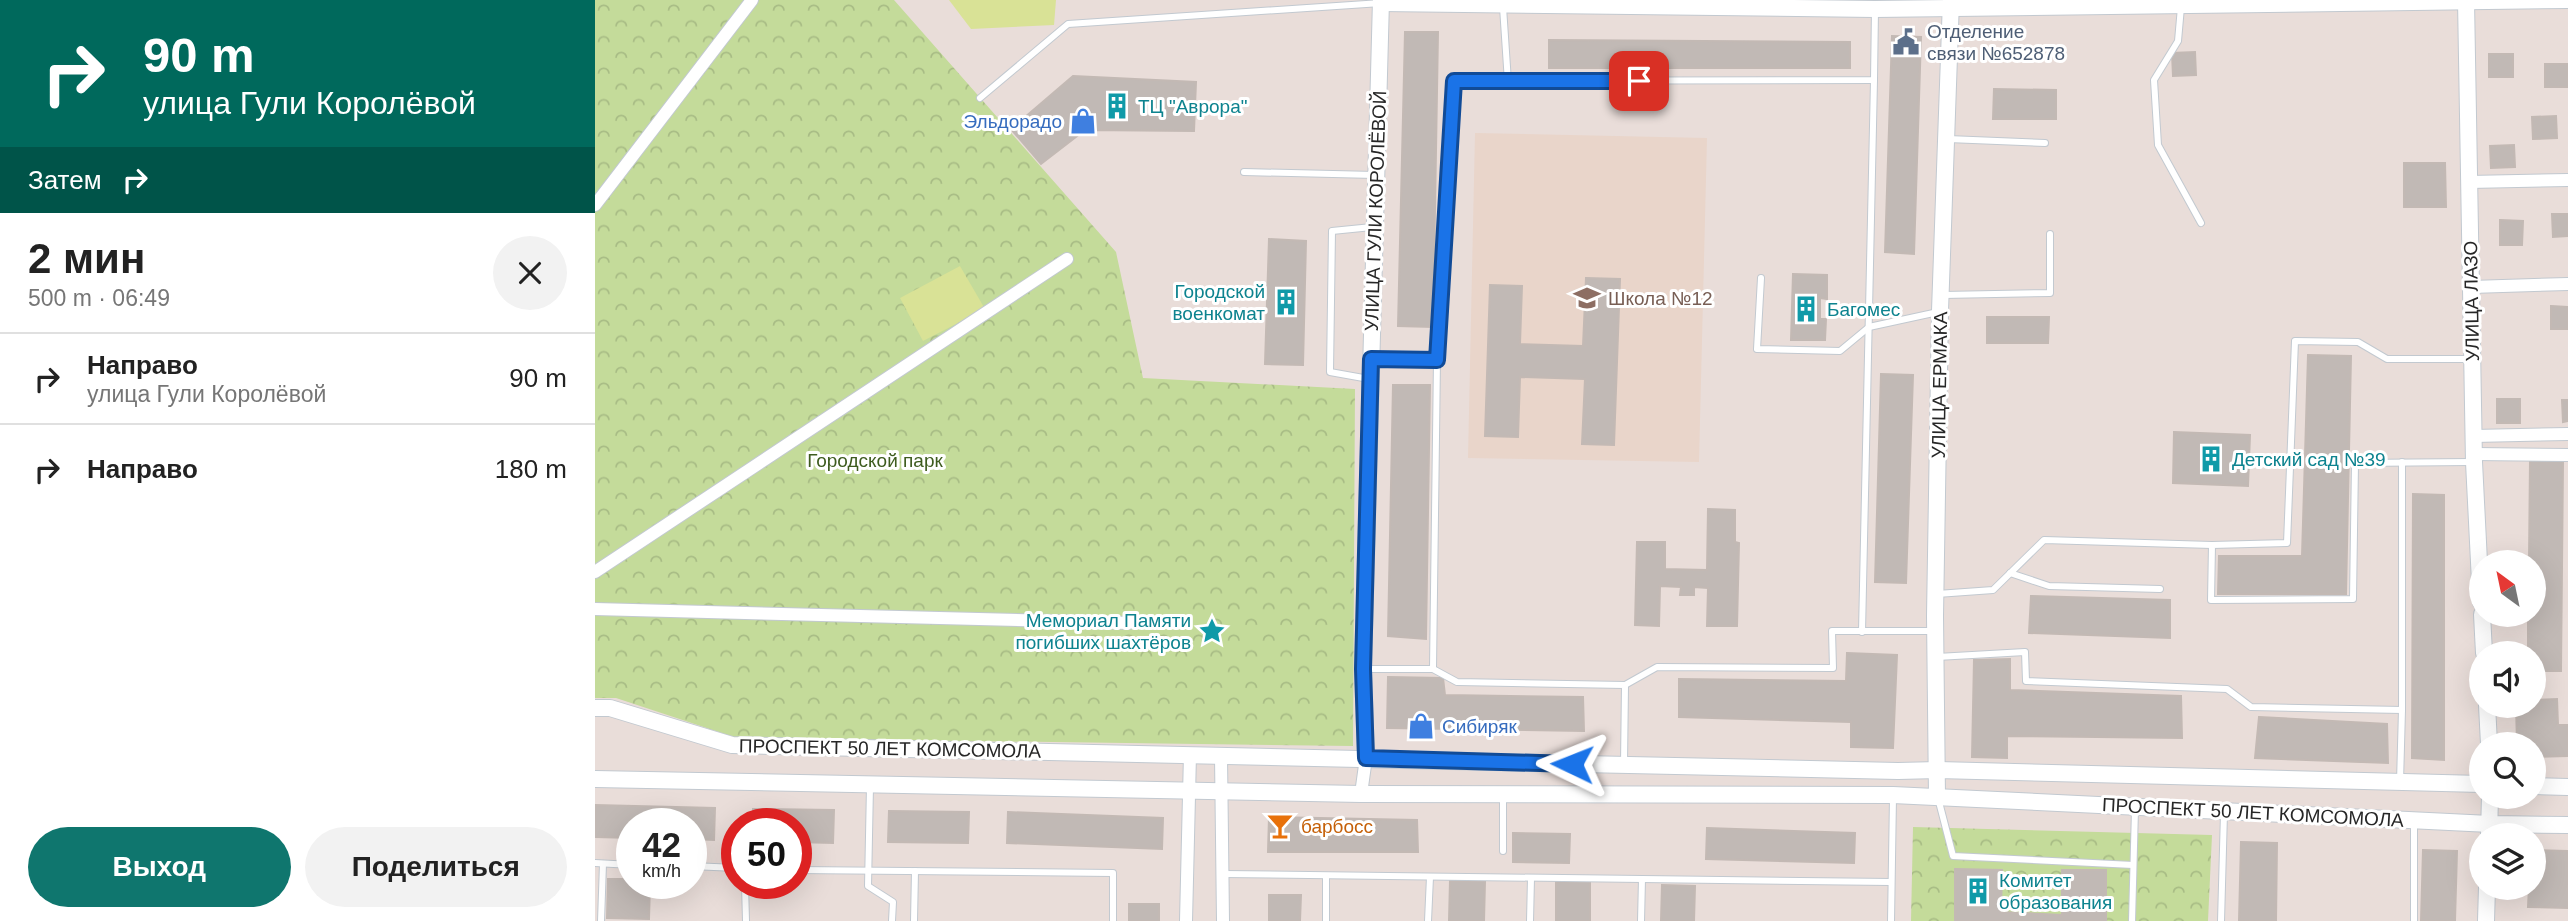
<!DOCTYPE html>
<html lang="ru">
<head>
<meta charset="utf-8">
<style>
  body { margin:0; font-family:Helvetica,sans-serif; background:#f2f2f2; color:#222; height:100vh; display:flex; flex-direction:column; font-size:26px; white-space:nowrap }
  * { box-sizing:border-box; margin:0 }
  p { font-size:23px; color:#767676 }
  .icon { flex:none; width:38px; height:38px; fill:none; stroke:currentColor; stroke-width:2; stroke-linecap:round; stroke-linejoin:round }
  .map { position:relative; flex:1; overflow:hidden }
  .details { display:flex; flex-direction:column; background:#fff; width:595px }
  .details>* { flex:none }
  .guide { background:#00695c; color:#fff; overflow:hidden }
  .needle { width:46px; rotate:327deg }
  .controls { position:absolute; left:1874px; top:550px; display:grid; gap:14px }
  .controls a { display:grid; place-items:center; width:77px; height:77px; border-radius:50%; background:#fff; box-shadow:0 7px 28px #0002; font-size:35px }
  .speed { position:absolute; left:21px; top:808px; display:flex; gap:14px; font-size:35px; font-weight:700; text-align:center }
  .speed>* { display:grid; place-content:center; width:91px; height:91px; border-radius:50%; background:#fff; box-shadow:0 7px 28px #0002; line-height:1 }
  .speed small { font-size:18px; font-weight:400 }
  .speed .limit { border:10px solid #d22; background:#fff; color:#111 }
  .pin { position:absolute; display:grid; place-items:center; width:60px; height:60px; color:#fff; margin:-30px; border-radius:14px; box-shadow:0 4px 10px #0006 }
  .me { position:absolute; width:77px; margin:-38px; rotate:272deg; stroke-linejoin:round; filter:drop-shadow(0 0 5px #0008) }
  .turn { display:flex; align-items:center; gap:24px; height:147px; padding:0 28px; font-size:32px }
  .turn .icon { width:91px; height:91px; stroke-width:2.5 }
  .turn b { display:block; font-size:49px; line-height:60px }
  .then { display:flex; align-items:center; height:66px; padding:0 28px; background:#0003; gap:14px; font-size:26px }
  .round { display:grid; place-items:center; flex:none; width:74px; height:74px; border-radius:37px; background:#f2f2f2 }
  .overview { display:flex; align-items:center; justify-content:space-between; height:119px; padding:0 28px }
  h1 { font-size:42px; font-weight:600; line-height:52px }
  .cta { display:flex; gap:14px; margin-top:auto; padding:14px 28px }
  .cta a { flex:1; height:80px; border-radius:42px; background:#0f766e; color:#fff; font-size:28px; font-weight:600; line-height:80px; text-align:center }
  .cta a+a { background:#f2f2f2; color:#222 }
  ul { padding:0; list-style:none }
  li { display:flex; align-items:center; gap:21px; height:91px; padding:0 28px; border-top:2px solid #e0e0e0 }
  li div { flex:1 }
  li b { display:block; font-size:26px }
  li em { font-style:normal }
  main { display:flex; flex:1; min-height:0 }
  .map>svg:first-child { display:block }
  .education { fill:#e9d5ca }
  .park { fill:url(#park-crowns) }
  .pitch { fill:#d9e296 }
  .building { fill:#c1b9b5; stroke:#c3b9b4; stroke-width:2 }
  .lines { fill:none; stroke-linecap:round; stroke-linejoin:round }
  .lane-casing { stroke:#c2c9d0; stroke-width:8 }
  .street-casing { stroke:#c2c9d0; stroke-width:14 }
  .secondary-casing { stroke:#c2c9d0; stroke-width:18 }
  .lane { stroke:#fff; stroke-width:6 }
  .street { stroke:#fff; stroke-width:12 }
  .secondary { stroke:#fff; stroke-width:16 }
  .route-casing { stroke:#114b97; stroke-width:18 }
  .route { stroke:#1a73e8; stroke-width:12 }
  .labels { text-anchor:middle; stroke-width:6; stroke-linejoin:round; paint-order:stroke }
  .service-label { font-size:19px; fill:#4e5e75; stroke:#fff; text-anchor:start }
  .culture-label { font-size:19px; fill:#0d838f; stroke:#fff; text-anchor:start }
  .shop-label { font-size:19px; fill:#366cbe; stroke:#fff; text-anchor:end }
  .street-label { font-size:19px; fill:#272727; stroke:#fff }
  .education-label { font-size:19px; fill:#785e54; stroke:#fff; text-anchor:start }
  .park-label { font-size:19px; fill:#3e5c1f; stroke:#fff }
  .food-label { font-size:19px; fill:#c56008; stroke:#fff; text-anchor:start }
</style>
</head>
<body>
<main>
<section class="details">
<div class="guide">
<div class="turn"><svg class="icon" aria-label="right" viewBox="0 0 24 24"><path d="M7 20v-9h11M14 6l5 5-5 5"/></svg><div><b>90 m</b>улица Гули Королёвой</div></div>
<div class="then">Затем<svg class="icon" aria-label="right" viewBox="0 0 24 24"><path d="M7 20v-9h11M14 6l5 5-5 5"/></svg></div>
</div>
<div class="overview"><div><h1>2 мин</h1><p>500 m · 06:49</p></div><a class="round"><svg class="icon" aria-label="close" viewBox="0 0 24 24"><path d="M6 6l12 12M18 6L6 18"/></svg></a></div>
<ul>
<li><svg class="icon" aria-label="right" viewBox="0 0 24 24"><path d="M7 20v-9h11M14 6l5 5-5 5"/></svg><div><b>Направо</b><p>улица Гули Королёвой</p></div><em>90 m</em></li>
<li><svg class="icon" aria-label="right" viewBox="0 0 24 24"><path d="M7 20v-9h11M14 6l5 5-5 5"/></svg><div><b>Направо</b></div><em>180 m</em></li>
</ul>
<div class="cta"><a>Выход</a><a>Поделиться</a></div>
</section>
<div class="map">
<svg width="1973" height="921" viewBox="0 0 1973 921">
  <defs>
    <pattern id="park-crowns" width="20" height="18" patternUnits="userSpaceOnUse" patternTransform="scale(1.75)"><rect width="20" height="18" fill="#c4db9a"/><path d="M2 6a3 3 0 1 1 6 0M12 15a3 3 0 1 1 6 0" fill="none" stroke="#a8bc85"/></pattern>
  </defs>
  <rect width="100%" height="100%" fill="#e9ddd9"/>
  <!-- education -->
  <polygon class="education" points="880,133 1112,138 1104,462 873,458"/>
  <!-- park -->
  <g class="park">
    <polygon points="0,0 299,0 521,252 548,378 760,389 758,746 142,738 21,698 0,698"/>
    <polygon points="1318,827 1617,835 1613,921 1316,921"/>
  </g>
  <!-- pitch -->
  <g class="pitch">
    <polygon points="354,0 461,0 459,25 376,29"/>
    <polygon points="365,266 390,309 328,341 305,298"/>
  </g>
  <!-- building -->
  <g class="building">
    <polygon points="810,32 843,32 838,327 803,326"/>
    <polygon points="1297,36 1326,37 1319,254 1290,252"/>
    <polygon points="954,40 1255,42 1255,68 954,68"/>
    <polygon points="1600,52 1601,75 1578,76 1577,53"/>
    <rect x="1894" y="54" width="24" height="23"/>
    <rect x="1950" y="64" width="23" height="23"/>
    <polygon points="478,76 601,82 599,131 490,130 446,164 416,129"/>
    <polygon points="1399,89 1461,90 1461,119 1398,119"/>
    <polygon points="1961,116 1962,138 1938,139 1937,117"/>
    <polygon points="1919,145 1920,167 1896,168 1895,146"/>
    <polygon points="1809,163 1850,163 1851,207 1809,207"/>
    <polygon points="1957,214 1973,214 1973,236 1958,237"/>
    <polygon points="1905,220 1928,221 1927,245 1905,245"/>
    <polygon points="674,239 711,241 708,365 670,364"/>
    <polygon points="1198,274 1232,275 1232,299 1225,298 1225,319 1231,319 1230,340 1196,340"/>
    <polygon points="991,278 1025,279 1019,445 987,444 990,379 925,377 923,437 890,436 895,285 927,286 925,344 988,346"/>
    <polygon points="1956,306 1973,307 1973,329 1956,329"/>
    <polygon points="1392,317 1454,317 1453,343 1392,343"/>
    <polygon points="1713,355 1756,356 1751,594 1623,594 1624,556 1707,556"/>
    <polygon points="1286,374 1318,375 1311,583 1280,582"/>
    <polygon points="798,385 835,385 831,639 793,636"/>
    <rect x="1902" y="399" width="23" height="24"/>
    <polygon points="1967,400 1973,400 1973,421 1968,422"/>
    <polygon points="1579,432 1655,435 1653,486 1578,483"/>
    <polygon points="1935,461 1968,461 1966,671 1939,671 1939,653 1933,653 1933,614 1939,614 1939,562 1934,562"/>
    <polygon points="1818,494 1849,495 1849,760 1817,758"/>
    <polygon points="1113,509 1140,510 1140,542 1144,543 1142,626 1112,626 1113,588 1099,587 1099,595 1085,595 1086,587 1065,586 1064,626 1040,625 1042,542 1070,542 1070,569 1112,570"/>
    <polygon points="1436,596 1575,600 1575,638 1434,633"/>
    <polygon points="1252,653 1302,655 1298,748 1256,747 1256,722 1084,717 1084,679 1251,681"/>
    <polygon points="1415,659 1415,690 1586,696 1587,738 1412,736 1412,758 1377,757 1379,660"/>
    <polygon points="793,677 848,678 850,695 988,697 989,731 792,728"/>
    <polygon points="1962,699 1963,725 1973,725 1973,756 1939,757 1939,744 1922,744 1921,705 1939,705 1939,700"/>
    <polygon points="1664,717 1792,724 1793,763 1660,758"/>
    <polygon points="0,805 120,808 119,840 96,839 96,824 37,824 37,838 0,837"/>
    <polygon points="158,809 239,810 238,843 201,842 201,824 158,824"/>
    <polygon points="294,811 374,812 373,843 293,842"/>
    <polygon points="413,812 568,818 567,849 412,843"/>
    <polygon points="674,817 822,820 823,852 673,852"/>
    <polygon points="1112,828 1260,833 1259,863 1111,859"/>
    <polygon points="918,833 975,834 974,863 918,862"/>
    <polygon points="1646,842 1682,843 1681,921 1644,921"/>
    <polygon points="1828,850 1862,851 1860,921 1826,921"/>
    <polygon points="1939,850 1973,851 1973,908 1933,907 1934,887 1939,887"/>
    <polygon points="1360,869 1407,870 1406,912 1467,915 1467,870 1511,870 1511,921 1360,921"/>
    <polygon points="13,879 37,879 37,884 55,884 54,919 12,918"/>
    <polygon points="855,881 890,881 889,921 854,921"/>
    <polygon points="961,881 995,882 995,921 961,921"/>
    <polygon points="1067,885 1100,886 1099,921 1066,921"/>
    <polygon points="674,895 706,895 705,921 674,921"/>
    <rect x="534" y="904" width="30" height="17"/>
  </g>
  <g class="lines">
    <!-- lane casing -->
    <g class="lane-casing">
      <g id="lane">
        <polyline points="908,7 913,82"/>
        <polyline points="1586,7 1583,41 1559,80 1563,145 1606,223"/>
        <polyline points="385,98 473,24 786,3"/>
        <polyline points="1353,139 1450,143"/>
        <polyline points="649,172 780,175"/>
        <polyline points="1166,278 1162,349 1245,351 1274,327 1343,312"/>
        <polyline points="1348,295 1455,293 1455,234"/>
        <polyline points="777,359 842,360"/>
        <polyline points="1875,359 1792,359 1763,342 1700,341 1692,543 1617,545 1616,600 1758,599 1760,463 1877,462"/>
        <polyline points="774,379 735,372 737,231 777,227"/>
        <polyline points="1415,573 1454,586 1565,589"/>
        <polyline points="1342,594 1398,590 1449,540 1617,545"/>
        <polyline points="1267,632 1279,80"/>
        <polyline points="1342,657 1430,652 1431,681 1632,689 1656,707 1807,710 1807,462"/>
        <polyline points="770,669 838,669 842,360 859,81 1279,80 1280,9"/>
        <polyline points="838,669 862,682 1030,685 1029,764"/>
        <polyline points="1030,685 1062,667 1238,668 1237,631 1339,631"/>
        <polyline points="1805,782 1807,710"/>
        <polyline points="275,786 273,886 298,902 297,921"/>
        <polyline points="1343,798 1358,856 1538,865"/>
        <polyline points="1819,821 1819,921"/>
        <polyline points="908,851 908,796"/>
        <polyline points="0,863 37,865"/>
        <polyline points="96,866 142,868"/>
        <polyline points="201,870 518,873 518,921"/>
        <polyline points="628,874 1296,882"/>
        <polyline points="150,884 151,921"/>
        <polyline points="6,921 8,864"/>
        <polyline points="319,921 320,871"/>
        <polyline points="731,921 731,876"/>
        <polyline points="833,921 835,877"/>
        <polyline points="935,921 936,878"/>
        <polyline points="1046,921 1047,879"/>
        <polyline points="1296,921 1298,797"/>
        <polyline points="1537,921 1540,809"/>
        <polyline points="1626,921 1629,813"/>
      </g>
    </g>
    <!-- street casing -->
    <g class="street-casing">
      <g id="street">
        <polyline points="1874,182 1973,180"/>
        <polyline points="0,205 157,0"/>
        <polyline points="1876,287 1973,284"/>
        <polyline points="1879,436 1973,434"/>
        <polyline points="1879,454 1973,455"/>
        <polyline points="0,572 472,259"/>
        <polyline points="0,609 534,623"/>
        <polyline points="626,756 628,921"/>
        <polyline points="766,794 771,758"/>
        <polyline points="591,921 595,754"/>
      </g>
    </g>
    <!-- secondary casing -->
    <g class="secondary-casing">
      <g id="secondary">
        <polyline points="1871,0 1879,462 1886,602"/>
        <polyline points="786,3 1280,9 1973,0"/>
        <polyline points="1887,614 1889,653"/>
        <polyline points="1892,705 1894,744"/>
        <polyline points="0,708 15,708 137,745 1303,771 1343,770 1886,784"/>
        <polyline points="771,758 768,669 786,0"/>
        <polyline points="0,779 766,794 1298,795 1895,824 1973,825"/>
        <polyline points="1939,786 1973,787"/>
        <polyline points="1342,797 1340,616 1345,311 1356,0"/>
        <polyline points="1894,835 1895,796"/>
        <polyline points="1891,921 1892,887"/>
      </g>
    </g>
    <!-- lane -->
    <use href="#lane" class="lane"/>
    <!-- street -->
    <use href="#street" class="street"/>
    <!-- secondary -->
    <use href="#secondary" class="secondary"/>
  </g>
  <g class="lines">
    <!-- route casing -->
    <g class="route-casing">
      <polyline id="route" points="977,764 771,758 768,669 776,359 842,360 859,81 1044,81"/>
    </g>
    <!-- route -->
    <use href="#route" class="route"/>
  </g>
  <!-- icons -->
  <defs>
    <g id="civic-bare" transform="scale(2.1)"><path d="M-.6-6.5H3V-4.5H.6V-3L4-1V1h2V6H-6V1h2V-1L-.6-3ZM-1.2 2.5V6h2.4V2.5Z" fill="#5c6f8a" stroke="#fff" stroke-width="2.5" paint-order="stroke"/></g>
    <g id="building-bare" transform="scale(2.1)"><path d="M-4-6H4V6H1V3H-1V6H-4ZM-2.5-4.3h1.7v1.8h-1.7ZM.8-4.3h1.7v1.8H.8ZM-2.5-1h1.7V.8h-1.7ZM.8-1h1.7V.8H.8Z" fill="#0f9aa8" stroke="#fff" stroke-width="2.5" paint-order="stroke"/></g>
    <g id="shop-bare" transform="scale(2.1)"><path d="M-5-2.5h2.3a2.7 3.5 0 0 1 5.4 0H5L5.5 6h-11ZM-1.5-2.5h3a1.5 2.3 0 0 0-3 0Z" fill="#3f7fe0" stroke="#fff" stroke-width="2.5" paint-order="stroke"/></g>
    <g id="school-bare" transform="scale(2.1)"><path d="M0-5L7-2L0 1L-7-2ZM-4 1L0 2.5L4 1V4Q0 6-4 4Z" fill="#8d6e63" stroke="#fff" stroke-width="2.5" paint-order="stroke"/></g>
    <g id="sight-bare" transform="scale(2.1)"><path d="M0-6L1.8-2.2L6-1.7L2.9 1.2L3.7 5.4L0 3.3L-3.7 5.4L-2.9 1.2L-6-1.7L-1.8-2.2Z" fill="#0f9aa8" stroke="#fff" stroke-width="2.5" paint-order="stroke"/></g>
    <g id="bar-bare" transform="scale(2.1)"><path d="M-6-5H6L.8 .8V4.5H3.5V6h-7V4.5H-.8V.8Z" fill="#e8710a" stroke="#fff" stroke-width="2.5" paint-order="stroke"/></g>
  </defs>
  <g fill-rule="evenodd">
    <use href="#civic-bare" x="1311" y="42"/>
    <use href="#building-bare" x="522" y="106"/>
    <use href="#shop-bare" x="488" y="121"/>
    <use href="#school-bare" x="992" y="298"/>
    <use href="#building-bare" x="691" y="302"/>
    <use href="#building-bare" x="1211" y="309"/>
    <use href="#building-bare" x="1616" y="459"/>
    <use href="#sight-bare" x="617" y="631"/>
    <use href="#shop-bare" x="826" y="726"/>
    <use href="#bar-bare" x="685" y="826"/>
    <use href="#building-bare" x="1383" y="891"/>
  </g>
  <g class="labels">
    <!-- service labels -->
    <g class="service-label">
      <text x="1332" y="38">Отделение<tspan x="1332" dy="22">связи №652878</tspan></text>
    </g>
    <!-- culture labels -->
    <g class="culture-label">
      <text x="543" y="113">ТЦ "Аврора"</text>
      <text x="670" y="298" text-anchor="end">Городской<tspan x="670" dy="22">военкомат</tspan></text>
      <text x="1232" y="316">Багомес</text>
      <text x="1637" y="466">Детский сад №39</text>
      <text x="596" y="627" text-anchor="end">Мемориал Памяти<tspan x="596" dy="22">погибших шахтёров</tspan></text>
      <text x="1404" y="887">Комитет<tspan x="1404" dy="22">образования</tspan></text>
    </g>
    <!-- shop labels -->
    <g class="shop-label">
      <text x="467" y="128">Эльдорадо</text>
      <text x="847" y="733" text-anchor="start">Сибиряк</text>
    </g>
    <!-- street labels -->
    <g class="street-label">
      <text transform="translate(780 211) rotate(-88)" y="7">УЛИЦА ГУЛИ КОРОЛЁВОЙ</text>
      <text transform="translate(1876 301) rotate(-91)" y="7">УЛИЦА ЛАЗО</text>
      <text transform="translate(1344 385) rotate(-89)" y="7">УЛИЦА ЕРМАКА</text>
      <text transform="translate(295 748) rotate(1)" y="7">ПРОСПЕКТ 50 ЛЕТ КОМСОМОЛА</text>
      <text transform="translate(1658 812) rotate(3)" y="7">ПРОСПЕКТ 50 ЛЕТ КОМСОМОЛА</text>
    </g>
    <!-- education labels -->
    <g class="education-label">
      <text x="1013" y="305">Школа №12</text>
    </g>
    <!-- park labels -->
    <g class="park-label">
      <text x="280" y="467">Городской парк</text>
    </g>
    <!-- food labels -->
    <g class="food-label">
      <text x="706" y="833">барбосс</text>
    </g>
  </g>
</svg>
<div class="controls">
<a><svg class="needle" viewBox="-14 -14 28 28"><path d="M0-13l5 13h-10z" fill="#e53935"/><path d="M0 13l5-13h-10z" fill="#767676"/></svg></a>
<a><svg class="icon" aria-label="sound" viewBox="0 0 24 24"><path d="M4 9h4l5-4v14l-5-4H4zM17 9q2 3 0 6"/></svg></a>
<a><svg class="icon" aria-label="search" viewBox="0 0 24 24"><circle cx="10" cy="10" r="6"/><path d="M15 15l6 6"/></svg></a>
<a><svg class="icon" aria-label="layers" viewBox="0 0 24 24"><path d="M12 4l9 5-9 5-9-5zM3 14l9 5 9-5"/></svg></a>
</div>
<div class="speed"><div>42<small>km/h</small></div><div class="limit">50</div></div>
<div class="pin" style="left:1044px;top:81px;background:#d93025"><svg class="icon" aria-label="arrive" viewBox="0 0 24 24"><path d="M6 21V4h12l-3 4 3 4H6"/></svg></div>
<svg class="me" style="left:977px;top:764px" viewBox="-20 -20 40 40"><path d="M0-17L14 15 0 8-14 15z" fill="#1a73e8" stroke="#fff" stroke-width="4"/></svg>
</div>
</main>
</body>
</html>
